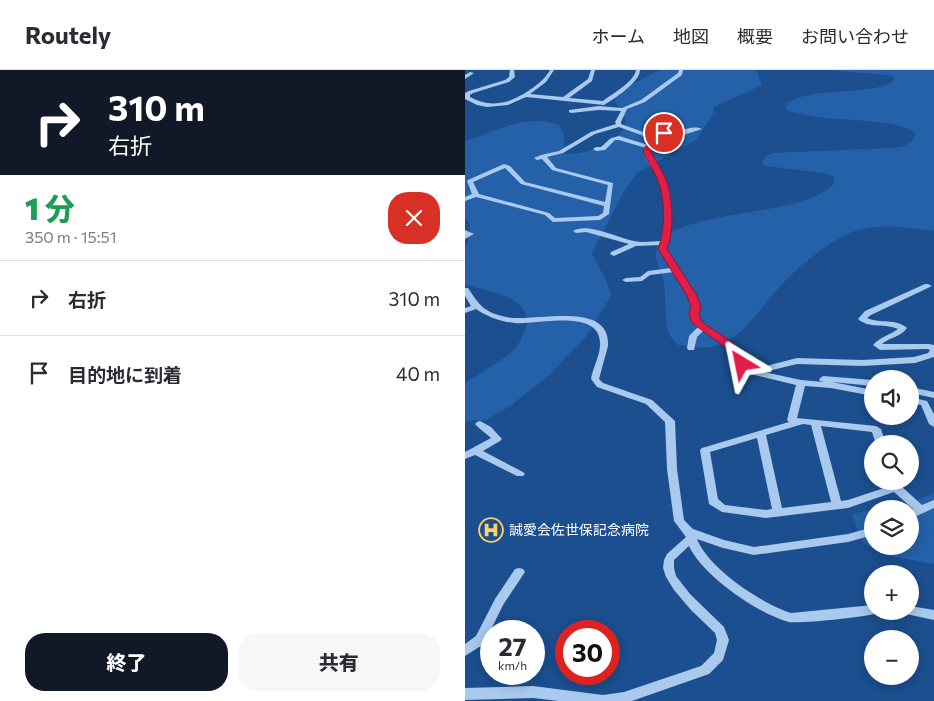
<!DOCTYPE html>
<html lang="ja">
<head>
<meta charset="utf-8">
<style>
  body { margin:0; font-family:Commissioner,"Noto Sans JP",sans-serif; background:#f7f7f7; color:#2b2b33; height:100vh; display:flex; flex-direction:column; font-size:19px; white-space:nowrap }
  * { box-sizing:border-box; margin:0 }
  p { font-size:16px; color:#7c7c81 }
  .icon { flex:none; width:28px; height:28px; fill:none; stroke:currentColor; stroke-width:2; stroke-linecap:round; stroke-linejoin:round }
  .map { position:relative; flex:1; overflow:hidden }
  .details { display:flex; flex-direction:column; background:#fff; width:465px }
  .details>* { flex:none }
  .guide { background:#111827; color:#fff; overflow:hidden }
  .fabs { position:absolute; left:399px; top:300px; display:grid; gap:10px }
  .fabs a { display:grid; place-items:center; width:55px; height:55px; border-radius:50%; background:#fff; box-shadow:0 2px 12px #0003; font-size:25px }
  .speed { position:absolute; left:15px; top:550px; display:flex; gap:10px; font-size:25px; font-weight:700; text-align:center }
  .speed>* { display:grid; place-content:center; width:65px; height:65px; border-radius:50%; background:#fff; box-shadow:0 2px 12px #0003; line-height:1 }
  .speed small { font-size:12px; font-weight:400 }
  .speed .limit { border:8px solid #d22; background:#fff; color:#111 }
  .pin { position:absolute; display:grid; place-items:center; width:42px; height:42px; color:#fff; margin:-21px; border:2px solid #fff; border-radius:50%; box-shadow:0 1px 5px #0007 }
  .me { position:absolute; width:55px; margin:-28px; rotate:325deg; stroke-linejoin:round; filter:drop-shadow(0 0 4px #0008) }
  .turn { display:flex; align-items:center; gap:18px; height:105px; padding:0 25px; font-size:22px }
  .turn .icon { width:65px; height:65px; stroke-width:2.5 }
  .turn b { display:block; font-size:35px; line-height:42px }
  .round { display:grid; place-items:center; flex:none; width:52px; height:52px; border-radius:20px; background:#f7f7f7 }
  .headline { display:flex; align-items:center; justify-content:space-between; height:85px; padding:0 25px }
  h1 { font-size:30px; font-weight:800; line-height:38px; color:#1e9e55 }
  .primary-button { display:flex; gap:10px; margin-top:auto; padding:10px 25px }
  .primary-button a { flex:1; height:58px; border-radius:20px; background:#111827; color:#fff; font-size:20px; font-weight:800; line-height:58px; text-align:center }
  .primary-button a+a { background:#f7f7f7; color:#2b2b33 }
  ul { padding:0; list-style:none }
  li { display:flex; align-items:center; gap:15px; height:75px; padding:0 25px; border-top:1px solid #e1e1e2 }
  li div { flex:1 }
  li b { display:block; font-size:19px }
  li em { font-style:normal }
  header { display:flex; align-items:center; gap:30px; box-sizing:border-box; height:70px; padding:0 25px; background:#fff; border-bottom:1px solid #e1e1e2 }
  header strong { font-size:24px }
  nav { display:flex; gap:28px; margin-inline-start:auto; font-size:18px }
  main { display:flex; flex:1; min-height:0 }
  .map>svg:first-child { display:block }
  .green { fill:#2461a8 }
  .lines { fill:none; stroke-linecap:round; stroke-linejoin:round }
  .minor { fill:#a9c9ee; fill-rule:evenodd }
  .route { fill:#e11d48; stroke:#92132f }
  .labels { text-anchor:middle; stroke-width:5; stroke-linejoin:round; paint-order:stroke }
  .poi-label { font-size:14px; fill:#fff; stroke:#1b4f8f; text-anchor:start }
</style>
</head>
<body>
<header>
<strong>Routely</strong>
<nav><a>ホーム</a><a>地図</a><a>概要</a><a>お問い合わせ</a></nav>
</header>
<main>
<section class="details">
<div class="guide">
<div class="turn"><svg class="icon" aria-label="right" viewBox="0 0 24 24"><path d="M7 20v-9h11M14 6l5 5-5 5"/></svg><div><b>310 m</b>右折</div></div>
</div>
<div class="headline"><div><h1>1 分</h1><p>350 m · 15:51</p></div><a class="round" style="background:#d93025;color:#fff"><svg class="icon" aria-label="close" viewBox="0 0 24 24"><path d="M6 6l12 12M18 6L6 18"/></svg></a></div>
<ul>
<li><svg class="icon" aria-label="right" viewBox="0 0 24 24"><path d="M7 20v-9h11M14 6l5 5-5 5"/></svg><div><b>右折</b></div><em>310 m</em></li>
<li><svg class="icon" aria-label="arrive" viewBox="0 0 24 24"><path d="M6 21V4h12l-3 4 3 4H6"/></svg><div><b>目的地に到着</b></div><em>40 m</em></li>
</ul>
<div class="primary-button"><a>終了</a><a>共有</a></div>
</section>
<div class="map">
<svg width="469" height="631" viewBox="0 0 469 631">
  <rect width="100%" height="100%" fill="#1b4f8f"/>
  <!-- green -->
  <g class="green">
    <path d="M195 0H291L297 15 249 37 248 44 231 70 172 103 159 121 127 183C133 198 143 210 146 226L120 268 81 308 45 336 21 350 0 351V313C16 303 34 293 49 280 53 276 56 269 59 263 76 229 22 220 0 215V176L3 173 5 154 0 148V71C31 61 62 43 94 55L99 66V84C123 84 146 76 161 57 161 46 156 39 149 30L165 15Z"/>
    <path d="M363 0H469V161C442 157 408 152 383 164 363 173 337 194 322 209 302 228 279 269 251 276 239 279 225 277 213 275 210 272 205 267 204 263 199 254 201 226 199 214 198 204 191 194 191 185 190 136 340 151 369 113V106L359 103 300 96 297 92 301 86 308 83 428 78 440 76 449 69 450 63C436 50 380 50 359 48 346 46 334 44 321 40L320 36C336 15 414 27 429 10L428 7 421 5Z"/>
    <polygon points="469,423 469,494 419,485 397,472 387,444 407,440 408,476 445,476 445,439 414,439 445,433"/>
  </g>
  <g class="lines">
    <!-- minor -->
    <g class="minor">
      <path d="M45 0H49L50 7 44 12 8 23 5 25V27C16 33 27 35 40 32 53 29 79 13 85 0H89L81 12 65 24 98 27 123 9 126 0H130L127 11 104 28 138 31C147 24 170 11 171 0H175C175 12 149 29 139 35L61 27 43 35 22 37 12 35 0 29V23L4 21 40 10 44 7Z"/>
      <path d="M214 0H218L217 5 180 32 162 39 156 52V54L189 66 211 55 214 57 213 58 197 66C210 66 225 53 237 59L206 69H192L185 81C188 92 195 99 199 109 209 129 208 158 202 179L230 224 235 236 233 244 236 252 267 273 280 292 289 299 332 288 397 290 449 287 463 283 465 280 462 279 415 280 408 275C415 267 425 265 433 259 420 253 404 259 393 249L400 241 460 214H463L467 216 406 245 402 248C415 254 431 248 442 258 436 267 425 267 417 274H464L469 275V287L450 293 397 296 332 294 299 302 336 310 359 312 355 311 354 309 358 306 408 310V316L367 312 408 320V326L366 318 340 316 332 348 411 356 416 359 421 374H411L407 362 356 356 376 431 383 430 425 416 424 411H434L436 416 457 435 469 430V438L445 449V441L448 439 429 422 383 438 301 448 257 442 244 434 235 380 237 378 324 352 322 350 331 315 285 304 274 296 261 277 238 261 232 267 229 280H223L222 278 224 266 233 257 228 253 225 244 227 236 222 224 209 202 185 205 177 211 161 212 157 210 161 208 175 207 183 201 206 198 194 179 196 175 171 176 149 186 145 184 146 182 164 174 121 162 111 163 108 161C122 152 153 168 169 171 178 173 188 171 197 171 200 152 202 129 194 111 190 102 184 95 180 86L179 81 181 78 154 70H150L140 80 131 81 128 79 131 77H136L146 68 154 66 183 75 187 69 154 57 130 64 98 83 82 87 91 98 148 113 144 144 135 150 88 152 80 145 11 127 0 131V127L7 124 2 111 3 110 39 94 45 96 60 112 140 132 143 115 87 100 77 89 72 90 69 88 76 85 94 81 126 62 151 54 150 52 156 41 134 40 106 43 104 42V40L134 36 157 38 176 30 213 3ZM40 98 56 114 139 136 138 143 133 146 90 148 84 143 14 124 8 112ZM338 354 346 355 366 432 317 438 301 365ZM292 368 307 439 301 440 260 435 253 429 245 382Z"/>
      <polygon points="5,2 9,3 0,9 0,5"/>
      <polygon points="0,160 9,164 0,169"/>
      <path d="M0 218H3C15 236 19 242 41 247 68 253 146 229 143 276L134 309 138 313 187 330 210 351 212 399 219 450 228 459 259 470 289 477 383 464 408 457V465L383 472 289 485 258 478 232 469C243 498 297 534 326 543L408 535V541H413L412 543C403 547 332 554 324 552 293 544 237 505 224 476L209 490V498L211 506 225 524 259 557 264 570 258 590 244 604 167 631H94L68 628 0 630V618L68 616 138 625 159 622 236 596 249 583 252 570 250 563 226 540 209 520 201 507 198 498 199 490 202 484 221 467 209 451 202 399 200 352 181 334 132 317 126 309C128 297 136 284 135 272 133 238 72 255 50 253 37 252 22 247 11 239L0 243V238L6 236 0 226Z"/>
      <polygon points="445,317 469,322 469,328 445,323"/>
      <polygon points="445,327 462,331 469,344 469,357 464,354 456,335 445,333"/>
      <path d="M15 351 26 357 37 369 35 371 18 381 58 402 60 404 58 406H52L10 385 0 389V382L26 368C21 363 14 359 10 354L12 352Z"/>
      <polygon points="54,498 58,499 60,502 38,535 19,574 0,586 0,574 11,566 30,529 50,499"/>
      <polygon points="445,536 469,540 469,550 441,544 439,541 445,541"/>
    </g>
  </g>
  <!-- route -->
  <path class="route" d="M199 61 203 63 193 69 186 81C191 92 200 104 203 116 208 136 209 161 202 179L231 224 236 236 234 244 237 252 268 273 283 294 281 297H273L260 277 227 253 224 244 226 236 221 224 193 179C200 161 200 136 195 117 192 105 183 92 178 81L187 66Z"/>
  <!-- icons -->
  <defs>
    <g id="hospital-ring" transform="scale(1.25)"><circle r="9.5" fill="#1b4f8f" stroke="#ffd166" stroke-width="1.5"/><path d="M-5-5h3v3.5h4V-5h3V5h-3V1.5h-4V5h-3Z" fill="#ffd166"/></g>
  </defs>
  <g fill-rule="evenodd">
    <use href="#hospital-ring" x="26" y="460"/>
  </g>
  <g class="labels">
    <!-- poi labels -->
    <g class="poi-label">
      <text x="44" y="465">誠愛会佐世保記念病院</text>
    </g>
  </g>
</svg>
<div class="fabs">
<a><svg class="icon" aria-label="sound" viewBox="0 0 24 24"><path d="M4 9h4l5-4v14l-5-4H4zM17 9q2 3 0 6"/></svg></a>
<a><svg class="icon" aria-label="search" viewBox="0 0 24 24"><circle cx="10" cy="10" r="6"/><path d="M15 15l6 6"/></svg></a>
<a><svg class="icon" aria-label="layers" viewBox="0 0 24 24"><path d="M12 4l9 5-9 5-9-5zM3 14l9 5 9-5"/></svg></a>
<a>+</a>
<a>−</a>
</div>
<div class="speed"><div>27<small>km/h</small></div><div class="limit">30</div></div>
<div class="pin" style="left:199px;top:63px;background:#d93025"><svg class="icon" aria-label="arrive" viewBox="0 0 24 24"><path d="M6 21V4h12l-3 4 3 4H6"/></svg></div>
<svg class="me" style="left:277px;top:294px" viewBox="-20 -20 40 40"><path d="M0-17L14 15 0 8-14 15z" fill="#e11d48" stroke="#fff" stroke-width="4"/></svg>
</div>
</main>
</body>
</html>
